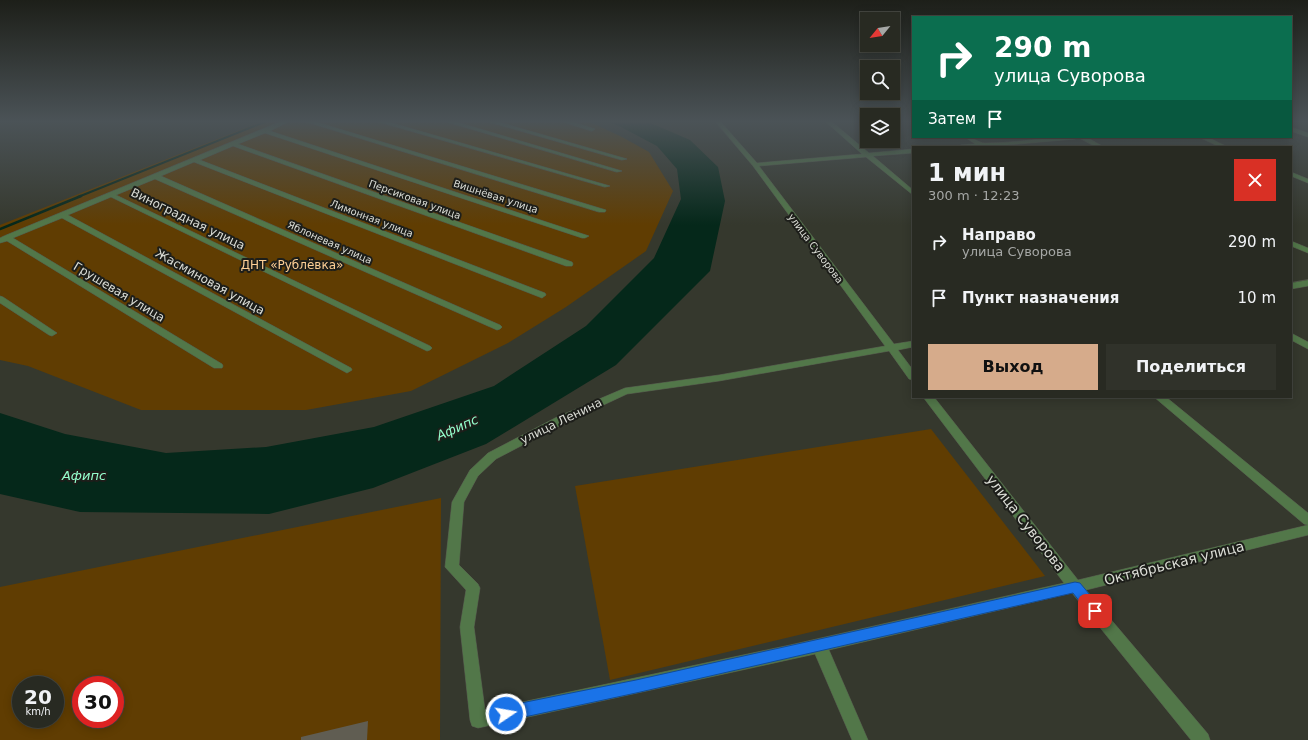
<!DOCTYPE html>
<html lang="ru">
<head>
<meta charset="utf-8">
<style>
  body { margin:0; font-family:"DejaVu Sans",sans-serif; background:#30322a; color:#f1f3f6; height:100vh; display:flex; flex-direction:column; font-size:15px; white-space:nowrap }
  * { box-sizing:border-box; margin:0 }
  p { font-size:13px; color:#a5a7a5 }
  .icon { flex:none; width:22px; height:22px; fill:none; stroke:currentColor; stroke-width:2; stroke-linecap:round; stroke-linejoin:round }
  .map { position:relative; flex:1; overflow:hidden }
  .panel { position:absolute; left:912px; top:146px; width:380px; height:252px; display:flex; flex-direction:column; background:#282a22; border-radius:0px; box-shadow:0 2px 10px #0003,0 0 0 1px #444640 }
  .panel>* { flex:none }
  .hud { position:absolute; left:912px; top:16px; width:380px; height:122px; border-radius:0px; box-shadow:0 2px 10px #0003,0 0 0 1px #444640; background:#0b6e4f; color:#fff; overflow:hidden }
  .needle { width:26px; rotate:240deg }
  .fabs { position:absolute; left:860px; top:12px; display:grid; gap:8px }
  .fabs a { display:grid; place-items:center; width:40px; height:40px; border-radius:0px; background:#282a22; box-shadow:0 2px 10px #0003,0 0 0 1px #444640; font-size:20px }
  .speed { position:absolute; left:12px; top:676px; display:flex; gap:8px; font-size:20px; font-weight:700; text-align:center }
  .speed>* { display:grid; place-content:center; width:52px; height:52px; border-radius:50%; background:#282a22; box-shadow:0 2px 10px #0003,0 0 0 1px #444640; line-height:1 }
  .speed small { font-size:10px; font-weight:400 }
  .speed .limit { border:6px solid #d22; background:#fff; color:#111 }
  .pin { position:absolute; display:grid; place-items:center; width:34px; height:34px; color:#fff; margin:-17px; border-radius:8px; box-shadow:0 2px 6px #0006 }
  .me { position:absolute; width:44px; margin:-22px; rotate:78deg; stroke-linejoin:round; filter:drop-shadow(0 0 3px #0008) }
  .turn { display:flex; align-items:center; gap:14px; height:84px; padding:0 16px; font-size:18px }
  .turn .icon { width:52px; height:52px; stroke-width:2.5 }
  .turn b { display:block; font-size:28px; line-height:34px }
  .then { display:flex; align-items:center; height:38px; padding:0 16px; background:#0003; gap:8px; font-size:15px }
  .round { display:grid; place-items:center; flex:none; width:42px; height:42px; border-radius:0px; background:#30322a }
  .overview { display:flex; align-items:center; justify-content:space-between; height:68px; padding:0 16px }
  h1 { font-size:24px; font-weight:600; line-height:30px }
  .button { display:flex; gap:8px; margin-top:auto; padding:8px 16px }
  .button a { flex:1; height:46px; border-radius:0px; background:#d6ab8b; color:#111; font-size:16px; font-weight:600; line-height:46px; text-align:center }
  .button a+a { background:#30322a; color:#f1f3f6 }
  ul { padding:0; list-style:none }
  li { display:flex; align-items:center; gap:12px; height:56px; padding:0 16px }
  li div { flex:1 }
  li b { display:block; font-size:15px }
  li em { font-style:normal }
  .map>svg:first-child { display:block }
  .green { fill:#603d02; fill-rule:evenodd }
  .water { fill:#05281a }
  .lines { fill:none; stroke-linecap:round; stroke-linejoin:round }
  .stream-far1 { stroke:#05281a; stroke-width:2 }
  .stream { stroke:#05281a; stroke-width:2.5 }
  .building { fill:#605d52 }
  .minor-casing { stroke:#53564b; stroke-width:1 }
  .minor { fill:#527749; fill-rule:evenodd }
  .route { fill:#1a73e8; stroke:#114b97 }
  .labels { text-anchor:middle; stroke-width:4; stroke-linejoin:round; paint-order:stroke }
  .far-street-label { font-size:10px; fill:#dbddd6; stroke:#1d1e1a }
  .street-label { font-size:12px; fill:#dbddd6; stroke:#1d1e1a }
  .park-label { font-size:12px; fill:#fdcf95; stroke:#1d1e1a }
  .water-label { font-size:13px; font-style:italic; fill:#94fecc; stroke:#1d1e1a }
  .near-street-label { font-size:14px; fill:#dbddd6; stroke:#1d1e1a }
</style>
</head>
<body>
<div class="map">
<svg width="1308" height="740" viewBox="0 0 1308 740">
  <rect width="100%" height="100%" fill="#35382d"/>
  <!-- green -->
  <g class="green">
    <polygon points="263,121 588,121 622,137 649,152 673,191 646,251 566,307 508,343 411,391 306,410 141,410 28,366 0,360 0,225"/>
    <polygon points="931,429 1045,576 610,680 575,486"/>
    <path d="M441 498 440 740H0V587ZM21 685H55V719H21ZM81 685H115V719H81Z"/>
  </g>
  <!-- water -->
  <polygon class="water" points="607,121 646,121 690,140 718,167 725,201 710,271 616,365 486,444 373,488 269,514 80,512 0,494 0,413 65,434 166,453 266,447 374,427 494,386 586,326 654,258 681,199 677,169 657,146 621,127"/>
  <g class="lines">
    <!-- stream-far1 -->
    <polyline class="stream-far1" points="78,197 267,121"/>
    <!-- stream -->
    <polyline class="stream" points="0,229 81,196"/>
  </g>
  <!-- building -->
  <polygon class="building" points="368,721 367,740 301,740 301,737"/>
  <g class="lines">
    <!-- minor casing -->
    <g class="minor-casing">
      <g id="minor">
        <polygon points="282,121 290,121 270,131 589,236 585,238 582,238 265,133 238,144 572,262 573,264 572,266 566,266 233,146 200,160 545,293 546,295 542,298 194,162 161,176 500,325 502,327 500,329 497,330 155,179 116,195 430,346 432,348 430,350 427,351 111,197 68,215 351,368 352,370 347,373 62,218 13,238 222,364 223,366 222,368 214,368 7,241 0,243 0,238 4,236"/>
        <polygon points="304,121 313,121 606,210 605,212 599,212"/>
        <polygon points="376,121 385,121 610,186 605,187"/>
        <polygon points="444,121 453,121 622,171 617,172"/>
        <polygon points="486,121 495,121 627,159 622,160"/>
        <polygon points="561,121 570,121 595,129 592,131"/>
        <polygon points="715,121 720,121 757,163 862,154 825,121 831,121 869,153 913,149 913,153 873,156 913,190 913,195 866,157 759,166 894,344 913,341 913,347 898,350 913,370 913,380 909,379 889,351 719,381 627,394 565,423 496,459 478,476 464,502 459,565 478,584 480,588 474,627 485,710 790,645 1064,583 923,397 934,397 1078,580 1308,525 1304,524 1154,397 1166,397 1308,513 1308,535 1086,590 1208,734 1210,740 1191,740 1072,593 829,650 868,740 852,740 815,654 478,728 472,726 470,720 460,627 466,590 445,567 452,502 470,470 488,453 557,417 625,388 719,375 885,346 753,166"/>
        <polygon points="1291,127 1308,133 1308,137 1291,131"/>
        <path d="M965 137C974 137 978 143 985 143 1016 143 1047 137 1078 137L1075 139 985 147H958L961 145 975 144Z"/>
        <polygon points="1078,137 1086,137 1104,147 1096,147"/>
        <polygon points="1199,137 1207,137 1228,147 1220,147"/>
        <polygon points="1291,172 1308,179 1308,183 1291,176"/>
        <polygon points="1291,241 1308,248 1308,253 1291,246"/>
        <polygon points="1308,280 1308,286 1291,289 1291,283"/>
        <polygon points="0,296 3,297 57,333 52,336 49,335 0,303"/>
        <polygon points="1291,333 1308,342 1308,349 1291,340"/>
      </g>
    </g>
    <!-- minor -->
    <use href="#minor" class="minor"/>
  </g>
  <!-- sky -->
  <linearGradient id="sky" x2="0" y2="1"><stop stop-color="#1d1f19"/><stop offset="0.54" stop-color="#4b5357"/><stop offset="1" stop-color="#4b5357" stop-opacity="0"/></linearGradient>
  <rect width="1308" height="225" fill="url(#sky)"/>
  <!-- route -->
  <polygon class="route" points="1075,582 1080,583 1100,607 1101,611 1100,615 1095,616 1090,615 1073,593 636,693 506,721 501,719 499,714 501,709 506,706 636,680"/>
  <g class="labels">
    <!-- far-street labels -->
    <g class="far-street-label">
      <text transform="translate(496 196) rotate(18)" y="4">Вишнёвая улица</text>
      <text transform="translate(415 199) rotate(20)" y="4">Персиковая улица</text>
      <text transform="translate(372 218) rotate(21)" y="4">Лимонная улица</text>
      <text transform="translate(330 242) rotate(24)" y="4">Яблоневая улица</text>
      <text transform="translate(816 248) rotate(53)" y="4">улица Суворова</text>
    </g>
    <!-- street labels -->
    <g class="street-label">
      <text transform="translate(188 219) rotate(26)" y="4">Виноградная улица</text>
      <text transform="translate(210 282) rotate(29)" y="4">Жасминовая улица</text>
      <text transform="translate(119 292) rotate(31)" y="4">Грушевая улица</text>
      <text transform="translate(561 421) rotate(-26)" y="4">улица Ленина</text>
    </g>
    <!-- park labels -->
    <g class="park-label">
      <text x="292" y="269">ДНТ «Рублёвка»</text>
    </g>
    <!-- water labels -->
    <g class="water-label">
      <text transform="translate(457 427) rotate(-24)" y="5">Афипс</text>
      <text x="84" y="480">Афипс</text>
    </g>
    <!-- near-street labels -->
    <g class="near-street-label">
      <text transform="translate(1026 523) rotate(52)" y="5">улица Суворова</text>
      <text transform="translate(1174 563) rotate(-14)" y="5">Октябрьская улица</text>
    </g>
  </g>
</svg>
<div class="fabs">
<a><svg class="needle" viewBox="-14 -14 28 28"><path d="M0-13l5 13h-10z" fill="#e53935"/><path d="M0 13l5-13h-10z" fill="#a5a7a5"/></svg></a>
<a><svg class="icon" aria-label="search" viewBox="0 0 24 24"><circle cx="10" cy="10" r="6"/><path d="M15 15l6 6"/></svg></a>
<a><svg class="icon" aria-label="layers" viewBox="0 0 24 24"><path d="M12 4l9 5-9 5-9-5zM3 14l9 5 9-5"/></svg></a>
</div>
<div class="speed"><div>20<small>km/h</small></div><div class="limit">30</div></div>
<div class="pin" style="left:1095px;top:611px;background:#d93025"><svg class="icon" aria-label="arrive" viewBox="0 0 24 24"><path d="M6 21V4h12l-3 4 3 4H6"/></svg></div>
<svg class="me" style="left:506px;top:714px" viewBox="-20 -20 40 40"><circle r="17" fill="#1a73e8" stroke="#fff" stroke-width="3"/><path d="M0-11L8 9 0 5-8 9z" fill="#fff"/></svg>
<div class="hud">
<div class="turn"><svg class="icon" aria-label="right" viewBox="0 0 24 24"><path d="M7 20v-9h11M14 6l5 5-5 5"/></svg><div><b>290 m</b>улица Суворова</div></div>
<div class="then">Затем<svg class="icon" aria-label="arrive" viewBox="0 0 24 24"><path d="M6 21V4h12l-3 4 3 4H6"/></svg></div>
</div>
<section class="panel">
<div class="overview"><div><h1>1 мин</h1><p>300 m · 12:23</p></div><a class="round" style="background:#d93025;color:#fff"><svg class="icon" aria-label="close" viewBox="0 0 24 24"><path d="M6 6l12 12M18 6L6 18"/></svg></a></div>
<ul>
<li><svg class="icon" aria-label="right" viewBox="0 0 24 24"><path d="M7 20v-9h11M14 6l5 5-5 5"/></svg><div><b>Направо</b><p>улица Суворова</p></div><em>290 m</em></li>
<li><svg class="icon" aria-label="arrive" viewBox="0 0 24 24"><path d="M6 21V4h12l-3 4 3 4H6"/></svg><div><b>Пункт назначения</b></div><em>10 m</em></li>
</ul>
<div class="button"><a>Выход</a><a>Поделиться</a></div>
</section>
</div>
</body>
</html>
